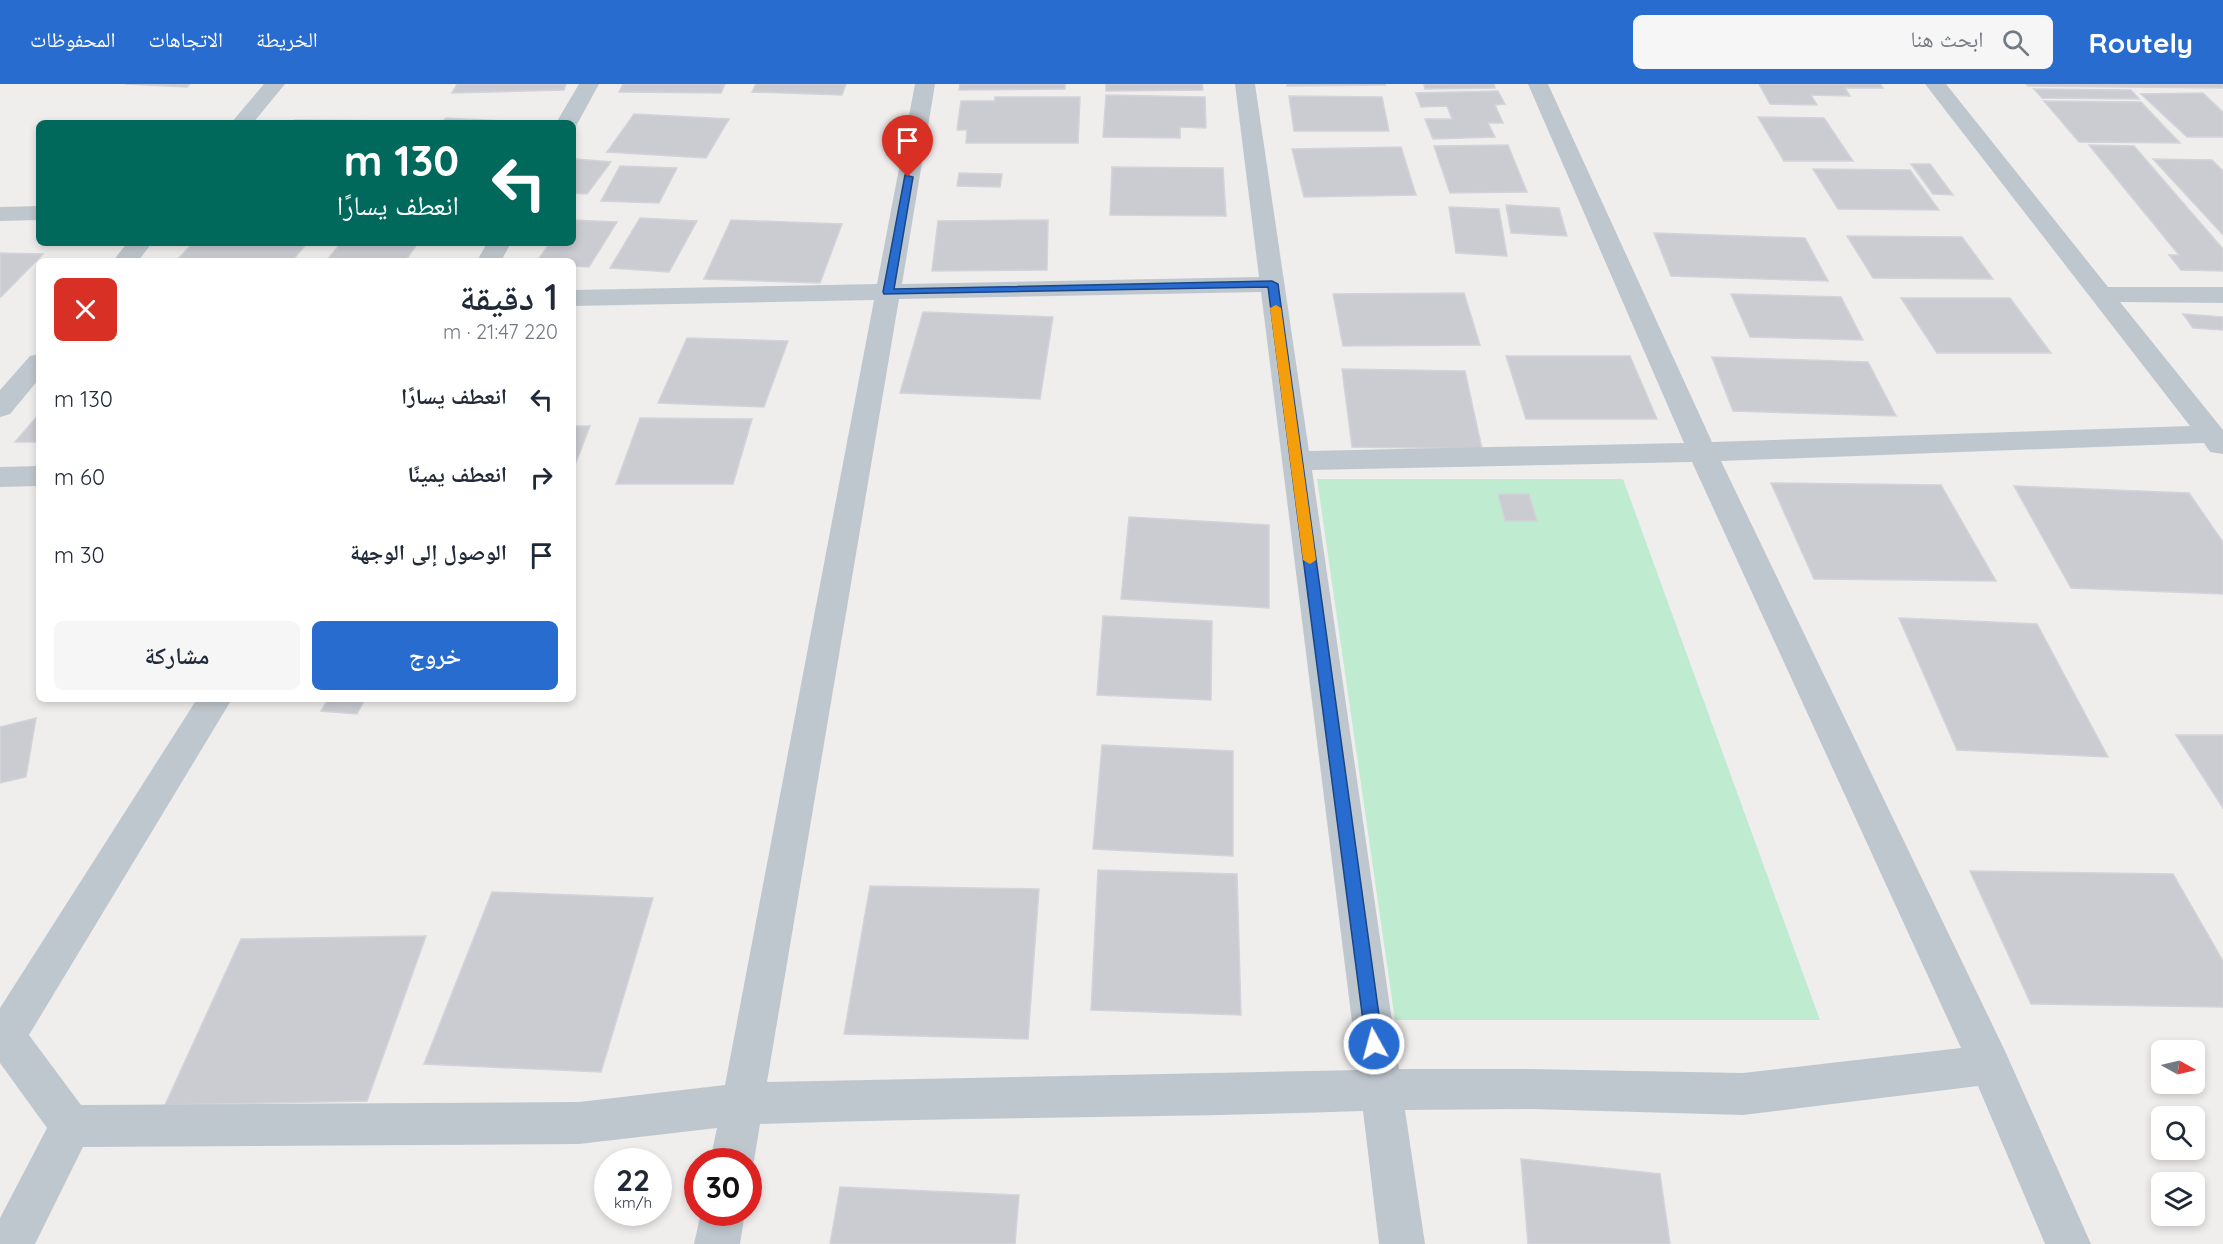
<!DOCTYPE html>
<html lang="ar">
<head>
<meta charset="utf-8">
<style>
  body { margin:0; font-family:Quicksand,"Noto Naskh Arabic",sans-serif; background:#f6f6f7; color:#1f2937; direction:rtl; height:100vh; display:flex; flex-direction:column; font-size:22px; white-space:nowrap }
  * { box-sizing:border-box; margin:0 }
  p { font-size:20px; color:#747a83 }
  .icon { flex:none; width:33px; height:33px; fill:none; stroke:currentColor; stroke-width:2; stroke-linecap:round; stroke-linejoin:round }
  .map { position:relative; flex:1; overflow:hidden; direction:ltr }
  .drawer { position:absolute; left:36px; top:174px; width:540px; height:444px; display:flex; flex-direction:column; background:#fff; border-radius:9px; box-shadow:0 3px 9px #0003; direction:rtl }
  .drawer>* { flex:none }
  .banner { position:absolute; left:36px; top:36px; width:540px; height:126px; border-radius:9px; box-shadow:0 3px 9px #0003; direction:rtl; background:#00695c; color:#fff; overflow:hidden }
  .needle { width:39px; rotate:98deg }
  .fabs { position:absolute; left:2151px; top:956px; display:grid; gap:12px }
  .fabs a { display:grid; place-items:center; width:54px; height:54px; border-radius:9px; background:#fff; box-shadow:0 3px 9px #0003; font-size:30px }
  .speed { position:absolute; left:594px; top:1064px; display:flex; gap:12px; font-size:30px; font-weight:700; text-align:center }
  .speed>* { display:grid; place-content:center; width:78px; height:78px; border-radius:50%; background:#fff; box-shadow:0 3px 9px #0003; line-height:1 }
  .speed small { font-size:15px; font-weight:400 }
  .speed .limit { border:9px solid #d22; background:#fff; color:#111 }
  .pin { position:absolute; display:grid; place-items:center; width:51px; height:51px; color:#fff; margin:-62px -26px; border-radius:50% 50% 50% 0; rotate:-45deg; box-shadow:0 0 6px #0007 }
  .pin .icon { rotate:45deg }
  .me { position:absolute; width:66px; margin:-33px; rotate:353deg; stroke-linejoin:round; filter:drop-shadow(0 0 4px #0008) }
  .turn { display:flex; align-items:center; gap:21px; height:126px; padding:0 18px; font-size:27px }
  .turn .icon { width:78px; height:78px; stroke-width:2.5 }
  .turn b { display:block; font-size:42px; line-height:51px }
  .round { display:grid; place-items:center; flex:none; width:63px; height:63px; border-radius:9px; background:#f6f6f7 }
  .overview { display:flex; align-items:center; justify-content:space-between; height:102px; padding:0 18px }
  h1 { font-size:36px; font-weight:600; line-height:45px }
  .button { display:flex; gap:12px; margin-top:auto; padding:12px 18px }
  .button a { flex:1; height:69px; border-radius:9px; background:#286cd0; color:#fff; font-size:24px; font-weight:600; line-height:69px; text-align:center }
  .button a+a { background:#f6f6f7; color:#1f2937 }
  ul { padding:0; list-style:none }
  li { display:flex; align-items:center; gap:18px; height:78px; padding:0 18px }
  li div { flex:1 }
  li b { display:block; font-size:22px }
  li em { font-style:normal }
  header { display:flex; align-items:center; gap:36px; box-sizing:border-box; height:84px; padding:0 30px; background:#286cd0; color:#fff }
  header strong { font-size:28px }
  nav { display:flex; gap:33px; margin-inline-start:auto; font-size:21px }
  .search { width:420px; height:54px; background:#f6f6f7; display:flex; align-items:center; gap:15px; box-sizing:border-box; padding:0 21px; border-radius:9px; color:#747a83; font-size:22px }
  .map>svg:first-child { display:block }
  .green { fill:#bfebd1 }
  .building { fill:#cbccd2; stroke:#d2d4d9; stroke-width:1.5 }
  .lines { fill:none; stroke-linecap:round; stroke-linejoin:round }
  .minor { fill:#bfc7ce; fill-rule:evenodd }
  .route { fill:#286cd0; stroke:#1a4687; stroke-width:1.5 }
  .slow { fill:#f59e0b }
</style>
</head>
<body>
<header>
<strong>Routely</strong>
<div class="search"><svg class="icon" aria-label="search" viewBox="0 0 24 24"><circle cx="10" cy="10" r="6"/><path d="M15 15l6 6"/></svg>ابحث هنا</div>
<nav><a>الخريطة</a><a>الاتجاهات</a><a>المحفوظات</a></nav>
</header>
<div class="map">
<svg width="2223" height="1160" viewBox="0 0 2223 1160">
  <rect width="100%" height="100%" fill="#f0eeed"/>
  <!-- green -->
  <polygon class="green" points="1317,395 1623,395 1820,936 1395,936"/>
  <!-- building -->
  <g class="building">
    <polygon points="125,0 190,0 187,3"/>
    <polygon points="457,0 566,0 564,6 452,9"/>
    <polygon points="623,0 725,0 721,9 619,8"/>
    <polygon points="756,0 846,0 842,11 752,8"/>
    <polygon points="960,0 1065,0 1065,5 959,6"/>
    <polygon points="1106,0 1202,0 1203,6 1106,7"/>
    <polygon points="1287,0 1384,0 1385,1 1287,2"/>
    <polygon points="1424,0 1494,0 1495,4 1425,5"/>
    <polygon points="1759,0 1880,0 1883,4 1845,4 1850,12 1811,11 1817,21 1770,20"/>
    <polygon points="2026,0 2223,0 2223,4 2028,2"/>
    <polygon points="2034,5 2131,6 2139,15 2042,14"/>
    <polygon points="1498,7 1505,20 1495,21 1503,39 1488,39 1495,53 1433,55 1425,35 1452,35 1447,22 1421,23 1416,9"/>
    <polygon points="2203,9 2223,28 2223,53 2187,53 2141,10"/>
    <polygon points="1106,11 1205,13 1206,44 1180,43 1180,54 1103,53"/>
    <polygon points="1289,12 1382,13 1389,47 1294,47"/>
    <polygon points="995,13 1080,13 1078,59 966,59 967,46 957,46 961,17 995,17"/>
    <polygon points="2044,17 2141,18 2180,59 2079,58"/>
    <polygon points="634,30 729,35 706,74 607,68"/>
    <polygon points="1758,33 1824,34 1853,77 1784,77"/>
    <polygon points="446,34 526,38 441,39"/>
    <polygon points="295,36 397,37 395,39 292,39"/>
    <polygon points="1508,61 1527,108 1450,109 1434,62"/>
    <polygon points="2089,61 2134,62 2223,165 2223,187 2181,186 2169,171 2179,171"/>
    <polygon points="1401,63 1416,111 1304,113 1292,65"/>
    <polygon points="576,75 611,78 587,110 573,109 573,80"/>
    <polygon points="2153,75 2212,76 2223,87 2223,151"/>
    <polygon points="1911,80 1930,80 1953,111 1933,110"/>
    <polygon points="620,82 677,84 659,119 601,117"/>
    <polygon points="1112,83 1223,84 1226,132 1110,131"/>
    <polygon points="1813,85 1910,86 1939,126 1838,125"/>
    <polygon points="959,89 1002,90 1000,103 957,102"/>
    <polygon points="1506,121 1559,124 1567,152 1511,149"/>
    <polygon points="1449,123 1499,125 1507,172 1456,169"/>
    <polygon points="640,134 697,137 669,188 610,184"/>
    <polygon points="573,136 617,138 589,183 573,182 573,177 537,177 550,159 573,159"/>
    <polygon points="731,136 842,140 820,199 704,195"/>
    <polygon points="1048,136 1047,186 932,187 938,137"/>
    <polygon points="1654,149 1805,154 1828,197 1671,192"/>
    <polygon points="1847,152 1962,153 1993,195 1873,194"/>
    <polygon points="193,159 307,159 292,177 176,177"/>
    <polygon points="341,159 418,159 405,177 326,177"/>
    <polygon points="0,169 43,170 1,213 0,213"/>
    <polygon points="1464,209 1480,261 1343,262 1333,210"/>
    <polygon points="1731,210 1841,213 1863,256 1750,253"/>
    <polygon points="1901,214 2010,214 2051,269 1937,269"/>
    <polygon points="923,228 1053,233 1040,315 900,309"/>
    <polygon points="2183,230 2223,233 2223,246 2193,244"/>
    <polygon points="687,254 788,257 764,323 658,319"/>
    <polygon points="1506,272 1630,272 1657,335 1526,335"/>
    <polygon points="1712,273 1868,278 1896,332 1733,327"/>
    <polygon points="1342,285 1465,287 1482,365 1352,363"/>
    <polygon points="39,330 39,358 15,358"/>
    <polygon points="640,334 752,335 733,400 616,400"/>
    <polygon points="573,342 590,342 573,386"/>
    <polygon points="1771,399 1941,401 1996,497 1814,495"/>
    <polygon points="2014,402 2189,409 2223,458 2223,510 2071,504"/>
    <polygon points="1498,410 1529,410 1537,437 1505,437"/>
    <polygon points="1129,433 1269,441 1269,524 1121,515"/>
    <polygon points="1103,532 1212,537 1211,616 1097,611"/>
    <polygon points="1899,534 2037,540 2108,673 1957,666"/>
    <polygon points="328,615 365,615 357,630 321,627"/>
    <polygon points="36,634 26,693 0,699 0,643"/>
    <polygon points="2176,651 2223,651 2223,724"/>
    <polygon points="1102,661 1233,667 1233,772 1093,765"/>
    <polygon points="1098,786 1237,790 1241,931 1091,926"/>
    <polygon points="1970,787 2173,790 2223,877 2223,923 2031,920"/>
    <polygon points="870,802 1039,805 1028,955 844,950"/>
    <polygon points="492,808 653,814 601,988 424,980"/>
    <polygon points="426,852 367,1017 165,1021 241,855"/>
    <polygon points="1521,1075 1660,1090 1670,1160 1528,1160"/>
    <polygon points="840,1103 1019,1111 1015,1160 830,1160"/>
  </g>
  <g class="lines">
    <!-- minor -->
    <g class="minor">
      <polygon points="264,0 285,0 253,39 231,39"/>
      <polygon points="579,0 599,0 575,44 573,39 556,39"/>
      <path d="M915 0H935L902 200 1259 193 1235 0H1255L1309 367 1684 359 1528 0H1548L1712 358 2190 342 1925 0H1946L2108 203H2223V219L2120 218 2223 346V370L2210 368 2204 359 1721 377 2005 967 2091 1160H2045L1978 1002 1743 1031 1531 1025 1405 1026 1425 1160H1379L1363 1027C1162 1034 961 1033 760 1040L754 1077 748 1090V1077H710L717 1044 579 1060 83 1063 35 1160H0V1134L47 1044 0 979V924L197 615H232L29 951 81 1021 579 1018 725 1001 874 216 573 222V206L877 200ZM1261 208 1358 986 767 998 899 215ZM1692 378 1961 964 1743 989 1531 985H1399L1312 386Z"/>
      <polygon points="39,122 39,136 0,137 0,123"/>
      <polygon points="127,159 152,159 138,177 113,177"/>
      <polygon points="487,159 511,159 501,177 477,177"/>
      <polygon points="39,270 39,295 10,330 0,333 0,306 30,272"/>
      <polygon points="39,382 39,402 0,403 0,383"/>
      <polygon points="701,1128 745,1128 740,1160 694,1160"/>
    </g>
  </g>
  <!-- route -->
  <polygon class="route" points="905,91 913,93 894,205 1272,197 1278,200 1383,960 1380,966 1374,968 1368,966 1366,960 1268,203 884,210 883,208"/>
  <!-- slow -->
  <polygon class="slow" points="1276,221 1281,224 1316,476 1310,480 1303,476 1270,224"/>
</svg>
<div class="fabs">
<a><svg class="needle" viewBox="-14 -14 28 28"><path d="M0-13l5 13h-10z" fill="#e53935"/><path d="M0 13l5-13h-10z" fill="#747a83"/></svg></a>
<a><svg class="icon" aria-label="search" viewBox="0 0 24 24"><circle cx="10" cy="10" r="6"/><path d="M15 15l6 6"/></svg></a>
<a><svg class="icon" aria-label="layers" viewBox="0 0 24 24"><path d="M12 4l9 5-9 5-9-5zM3 14l9 5 9-5"/></svg></a>
</div>
<div class="speed"><div>22<small>km/h</small></div><div class="limit">30</div></div>
<div class="pin" style="left:908px;top:93px;background:#d93025"><svg class="icon" aria-label="arrive" viewBox="0 0 24 24"><path d="M6 21V4h12l-3 4 3 4H6"/></svg></div>
<svg class="me" style="left:1374px;top:960px" viewBox="-20 -20 40 40"><circle r="17" fill="#286cd0" stroke="#fff" stroke-width="3"/><path d="M0-11L8 9 0 5-8 9z" fill="#fff"/></svg>
<div class="banner">
<div class="turn"><svg class="icon" aria-label="left" viewBox="0 0 24 24"><path d="M17 20v-9H6M10 6l-5 5 5 5"/></svg><div><b>130 m</b>انعطف يسارًا</div></div>
</div>
<section class="drawer">
<div class="overview"><div><h1>1 دقيقة</h1><p>220 m · 21:47</p></div><a class="round" style="background:#d93025;color:#fff"><svg class="icon" aria-label="close" viewBox="0 0 24 24"><path d="M6 6l12 12M18 6L6 18"/></svg></a></div>
<ul>
<li><svg class="icon" aria-label="left" viewBox="0 0 24 24"><path d="M17 20v-9H6M10 6l-5 5 5 5"/></svg><div><b>انعطف يسارًا</b></div><em>130 m</em></li>
<li><svg class="icon" aria-label="right" viewBox="0 0 24 24"><path d="M7 20v-9h11M14 6l5 5-5 5"/></svg><div><b>انعطف يمينًا</b></div><em>60 m</em></li>
<li><svg class="icon" aria-label="arrive" viewBox="0 0 24 24"><path d="M6 21V4h12l-3 4 3 4H6"/></svg><div><b>الوصول إلى الوجهة</b></div><em>30 m</em></li>
</ul>
<div class="button"><a>خروج</a><a>مشاركة</a></div>
</section>
</div>
</body>
</html>
